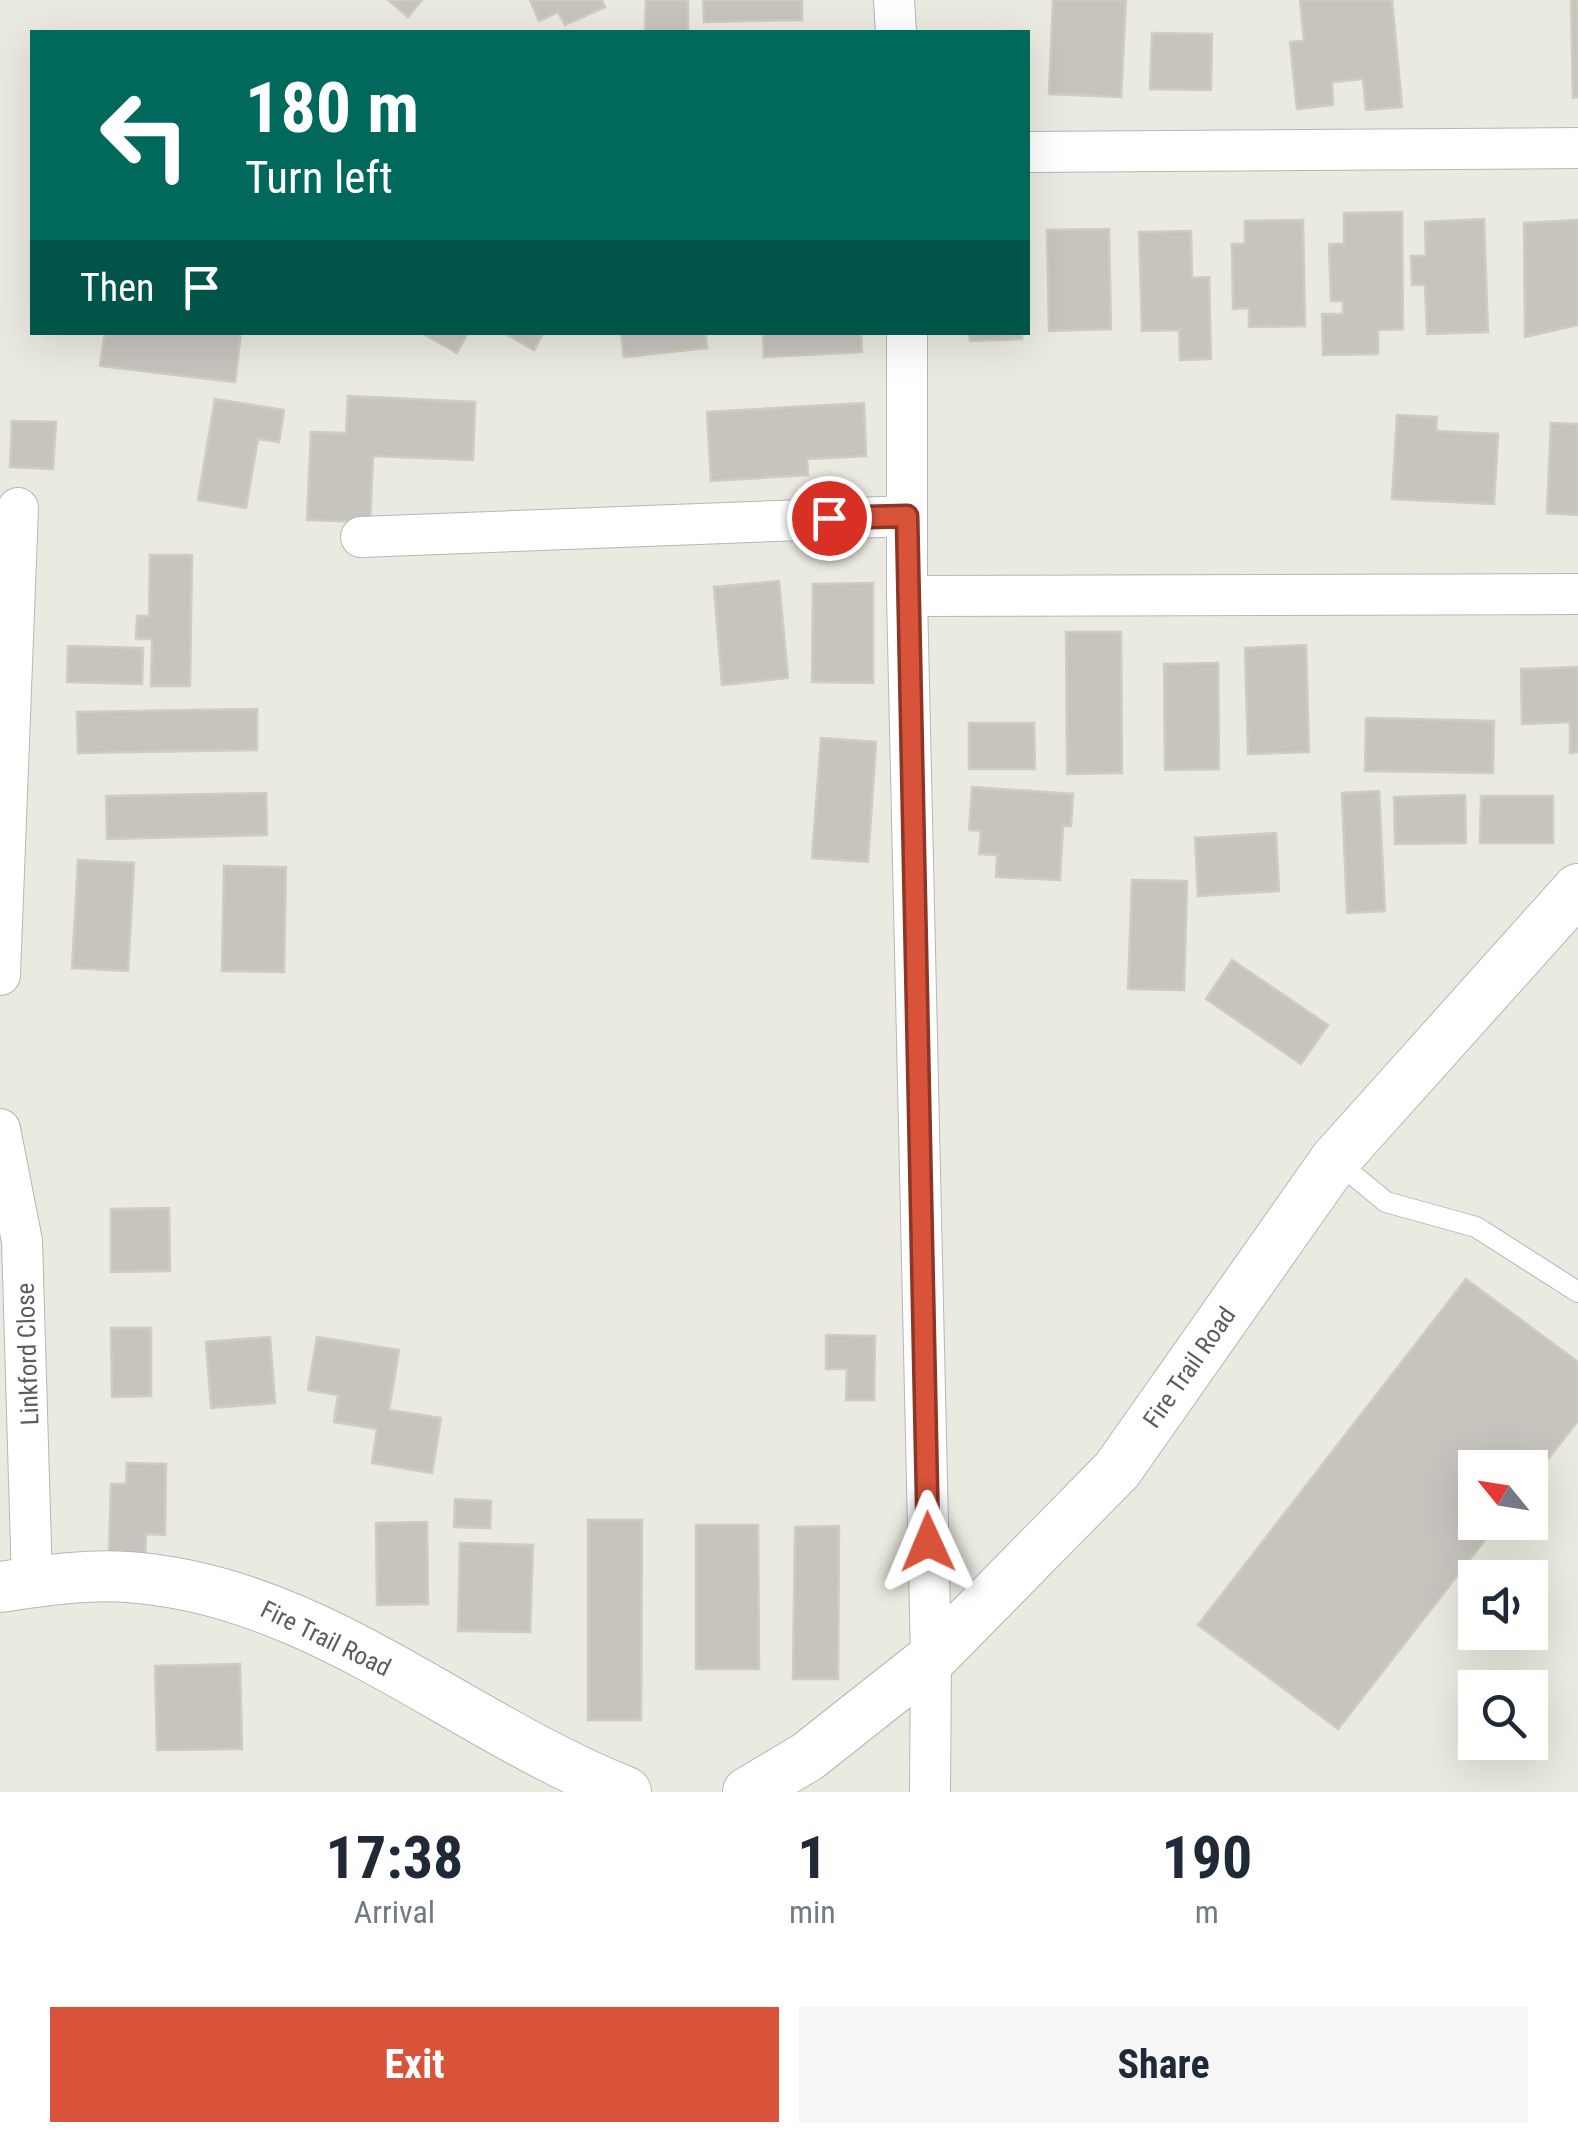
<!DOCTYPE html>
<html lang="en">
<head>
<meta charset="utf-8">
<style>
  body { margin:0; font-family:"Roboto Condensed",sans-serif; background:#f6f6f7; color:#1f2937; height:100vh; display:flex; flex-direction:column; font-size:38px; white-space:nowrap }
  * { box-sizing:border-box; margin:0 }
  p { font-size:32px; color:#747a83 }
  .icon { flex:none; width:55px; height:55px; fill:none; stroke:currentColor; stroke-width:2; stroke-linecap:round; stroke-linejoin:round }
  .map { position:relative; height:1792px; overflow:hidden }
  .drawer { display:flex; flex-direction:column; background:#fff; flex:1 }
  .drawer>* { flex:none }
  .hud { position:absolute; left:30px; top:30px; width:1000px; height:305px; border-radius:0px; box-shadow:0 10px 40px #0002; background:#00695c; color:#fff; overflow:hidden }
  .needle { width:65px; rotate:300deg }
  .tools { position:absolute; left:1458px; top:1450px; display:grid; gap:20px }
  .tools a { display:grid; place-items:center; width:90px; height:90px; border-radius:0px; background:#fff; box-shadow:0 10px 40px #0002; font-size:50px }
  .pin { position:absolute; display:grid; place-items:center; width:85px; height:85px; color:#fff; margin:-42px; border:5px solid #fff; border-radius:50%; box-shadow:0 2px 10px #0007 }
  .me { position:absolute; width:110px; margin:-55px; rotate:359deg; stroke-linejoin:round; filter:drop-shadow(0 0 8px #0008) }
  .turn { display:flex; align-items:center; gap:35px; height:210px; padding:0 50px; font-size:45px }
  .turn .icon { width:130px; height:130px; stroke-width:2.5 }
  .turn b { display:block; font-size:70px; line-height:85px }
  .then { display:flex; align-items:center; height:95px; padding:0 50px; background:#0003; gap:20px; font-size:38px }
  .eta { display:flex; justify-content:space-evenly; align-items:center; height:170px; text-align:center }
  .eta b { font-size:60px; font-weight:700; line-height:70px }
  .cta { display:flex; gap:20px; margin-top:auto; padding:20px 50px }
  .cta a { flex:1; height:115px; border-radius:0px; background:#d8533a; color:#fff; font-size:40px; font-weight:700; line-height:115px; text-align:center }
  .cta a+a { background:#f6f6f7; color:#1f2937 }
  .map>svg:first-child { display:block }
  .building { fill:#c7c4be; stroke:#cfccc0; stroke-width:2.5 }
  .lines { fill:none; stroke-linecap:round; stroke-linejoin:round }
  .service-casing { stroke:#b4b6bb; stroke-width:22 }
  .minor-casing { stroke:#b4b6bb; stroke-width:42 }
  .tertiary-casing { stroke:#b4b6bb; stroke-width:52 }
  .service { stroke:#fff; stroke-width:20 }
  .minor { stroke:#fff; stroke-width:40 }
  .tertiary { stroke:#fff; stroke-width:50 }
  .route-casing { stroke:#8c3626; stroke-width:25 }
  .route { stroke:#d8533a; stroke-width:18 }
  .labels { text-anchor:middle; stroke-width:10; stroke-linejoin:round; paint-order:stroke }
  .street-label { font-size:25px; fill:#5a5c61; stroke:#fff }
</style>
</head>
<body>
<div class="map">
<svg width="1578" height="1792" viewBox="0 0 1578 1792">
  <rect width="100%" height="100%" fill="#ebeae1"/>
  <!-- building -->
  <g class="building">
    <polygon points="388,0 422,0 408,17"/>
    <polygon points="530,0 602,0 605,7 565,25 558,12 539,21"/>
    <polygon points="646,0 688,0 688,32 645,32"/>
    <polygon points="703,0 802,0 802,20 704,22"/>
    <polygon points="1053,0 1126,0 1121,97 1049,94"/>
    <polygon points="1300,0 1392,0 1402,107 1366,110 1363,79 1332,82 1333,105 1297,109 1290,42 1304,41"/>
    <polygon points="1571,0 1578,0 1578,97 1573,98"/>
    <polygon points="1152,33 1212,34 1211,90 1150,89"/>
    <polygon points="1402,212 1403,329 1378,330 1378,354 1323,355 1322,314 1343,314 1343,301 1331,301 1329,244 1344,244 1344,213"/>
    <polygon points="1484,219 1488,332 1427,334 1425,285 1412,285 1411,256 1426,256 1425,222"/>
    <polygon points="1303,220 1305,326 1249,327 1249,308 1233,309 1232,244 1245,244 1245,221"/>
    <polygon points="1578,220 1578,325 1525,337 1524,223"/>
    <polygon points="1109,229 1111,329 1049,331 1047,230"/>
    <polygon points="1191,231 1192,278 1209,277 1211,359 1180,360 1179,330 1142,331 1139,232"/>
    <polygon points="105,332 241,333 235,382 100,366"/>
    <polygon points="420,332 468,332 457,353"/>
    <polygon points="502,332 544,332 534,350"/>
    <polygon points="621,332 705,332 707,348 624,357"/>
    <polygon points="763,332 861,332 862,352 764,357"/>
    <polygon points="969,332 1022,332 1022,339 970,341"/>
    <polygon points="348,396 475,402 473,460 373,456 370,522 307,520 311,432 346,433"/>
    <polygon points="215,399 284,410 279,442 258,439 246,508 198,500"/>
    <polygon points="864,403 866,456 807,459 808,475 711,481 707,412"/>
    <polygon points="1397,415 1437,417 1436,431 1498,434 1494,504 1392,499"/>
    <polygon points="12,421 56,422 53,469 10,467"/>
    <polygon points="1551,423 1578,424 1578,515 1547,513"/>
    <polygon points="150,555 192,555 190,686 151,686 152,639 136,639 137,616 149,616"/>
    <polygon points="779,581 788,678 722,685 714,587"/>
    <polygon points="873,583 873,683 812,682 813,584"/>
    <polygon points="1066,632 1121,632 1122,773 1067,774"/>
    <polygon points="1306,645 1309,752 1248,754 1245,648"/>
    <polygon points="68,646 143,648 142,684 67,682"/>
    <polygon points="1218,663 1219,769 1165,770 1164,664"/>
    <polygon points="1578,667 1578,752 1570,753 1570,722 1522,724 1521,669"/>
    <polygon points="257,709 257,750 78,753 77,712"/>
    <polygon points="1366,718 1494,721 1493,773 1365,771"/>
    <polygon points="969,723 1034,723 1035,769 969,769"/>
    <polygon points="821,738 876,742 868,862 812,858"/>
    <polygon points="972,787 1073,794 1071,826 1063,826 1060,880 996,877 997,855 979,854 981,831 969,830"/>
    <polygon points="1379,791 1385,911 1347,913 1342,793"/>
    <polygon points="266,793 267,835 107,839 106,796"/>
    <polygon points="1465,795 1466,843 1395,844 1394,797"/>
    <polygon points="1481,796 1553,796 1553,843 1480,843"/>
    <polygon points="1276,833 1279,891 1198,896 1195,838"/>
    <polygon points="78,860 134,863 128,971 72,968"/>
    <polygon points="224,866 286,867 284,972 222,971"/>
    <polygon points="1132,880 1187,881 1184,990 1128,989"/>
    <polygon points="1232,960 1328,1025 1301,1064 1206,999"/>
    <polygon points="169,1208 170,1271 111,1272 111,1209"/>
    <polygon points="1466,1279 1578,1362 1578,1421 1530,1482 1530,1468 1475,1468 1475,1522 1499,1522 1338,1729 1198,1625"/>
    <polygon points="111,1328 151,1328 151,1396 112,1397"/>
    <polygon points="826,1335 875,1336 874,1400 846,1400 847,1369 826,1369"/>
    <polygon points="270,1337 275,1403 211,1408 206,1342"/>
    <polygon points="317,1337 399,1350 389,1410 441,1418 432,1473 372,1463 377,1429 334,1422 338,1395 308,1390"/>
    <polygon points="127,1463 166,1464 165,1535 146,1534 145,1556 109,1555 111,1484 126,1484"/>
    <polygon points="455,1499 491,1501 490,1528 454,1527"/>
    <polygon points="588,1520 642,1520 641,1720 588,1720"/>
    <polygon points="427,1522 428,1604 377,1605 376,1523"/>
    <polygon points="696,1525 758,1525 759,1669 696,1669"/>
    <polygon points="839,1526 838,1679 793,1679 795,1527"/>
    <polygon points="460,1543 533,1545 530,1632 458,1631"/>
    <polygon points="240,1664 242,1749 157,1750 155,1666"/>
  </g>
  <g class="lines">
    <!-- service casing -->
    <g class="service-casing">
      <polyline id="service" points="1335,1160 1386,1202 1476,1227 1578,1292"/>
    </g>
    <!-- minor casing -->
    <g class="minor-casing">
      <g id="minor">
        <polyline points="894,0 896,32"/>
        <polyline points="1028,152 1578,148"/>
        <polyline points="907,332 907,596 931,1659 930,1792"/>
        <polyline points="361,537 907,516"/>
        <polyline points="907,596 1578,594"/>
        <polyline points="0,975 18,508"/>
        <polyline points="0,1129 22,1241 32,1582"/>
      </g>
    </g>
    <!-- tertiary casing -->
    <g class="tertiary-casing">
      <g id="tertiary">
        <path d="M0 1587C42 1581 86 1574 128 1577 316 1590 457 1725 626 1792"/>
        <polyline points="748,1792 807,1757 931,1659 1117,1470 1335,1160 1578,889"/>
      </g>
    </g>
    <!-- service -->
    <use href="#service" class="service"/>
    <!-- minor -->
    <use href="#minor" class="minor"/>
    <!-- tertiary -->
    <use href="#tertiary" class="tertiary"/>
  </g>
  <g class="lines">
    <!-- route casing -->
    <g class="route-casing">
      <polyline id="route" points="829,518 907,516 928,1542"/>
    </g>
    <!-- route -->
    <use href="#route" class="route"/>
  </g>
  <g class="labels">
    <!-- street labels -->
    <g class="street-label">
      <text transform="translate(27 1354) rotate(-92)" y="9">Linkford Close</text>
      <text transform="translate(1189 1367) rotate(-55)" y="9">Fire Trail Road</text>
      <text transform="translate(326 1638) rotate(26)" y="9">Fire Trail Road</text>
    </g>
  </g>
</svg>
<div class="tools">
<a><svg class="needle" viewBox="-14 -14 28 28"><path d="M0-13l5 13h-10z" fill="#e53935"/><path d="M0 13l5-13h-10z" fill="#747a83"/></svg></a>
<a><svg class="icon" aria-label="sound" viewBox="0 0 24 24"><path d="M4 9h4l5-4v14l-5-4H4zM17 9q2 3 0 6"/></svg></a>
<a><svg class="icon" aria-label="search" viewBox="0 0 24 24"><circle cx="10" cy="10" r="6"/><path d="M15 15l6 6"/></svg></a>
</div>
<div class="pin" style="left:829px;top:518px;background:#d93025"><svg class="icon" aria-label="arrive" viewBox="0 0 24 24"><path d="M6 21V4h12l-3 4 3 4H6"/></svg></div>
<svg class="me" style="left:928px;top:1542px" viewBox="-20 -20 40 40"><path d="M0-17L14 15 0 8-14 15z" fill="#d8533a" stroke="#fff" stroke-width="4"/></svg>
<div class="hud">
<div class="turn"><svg class="icon" aria-label="left" viewBox="0 0 24 24"><path d="M17 20v-9H6M10 6l-5 5 5 5"/></svg><div><b>180 m</b>Turn left</div></div>
<div class="then">Then<svg class="icon" aria-label="arrive" viewBox="0 0 24 24"><path d="M6 21V4h12l-3 4 3 4H6"/></svg></div>
</div>
</div>
<section class="drawer">
<div class="eta">
<div><b>17:38</b><p>Arrival</p></div>
<div><b>1</b><p>min</p></div>
<div><b>190</b><p>m</p></div>
</div>
<div class="cta"><a>Exit</a><a>Share</a></div>
</section>
</body>
</html>
